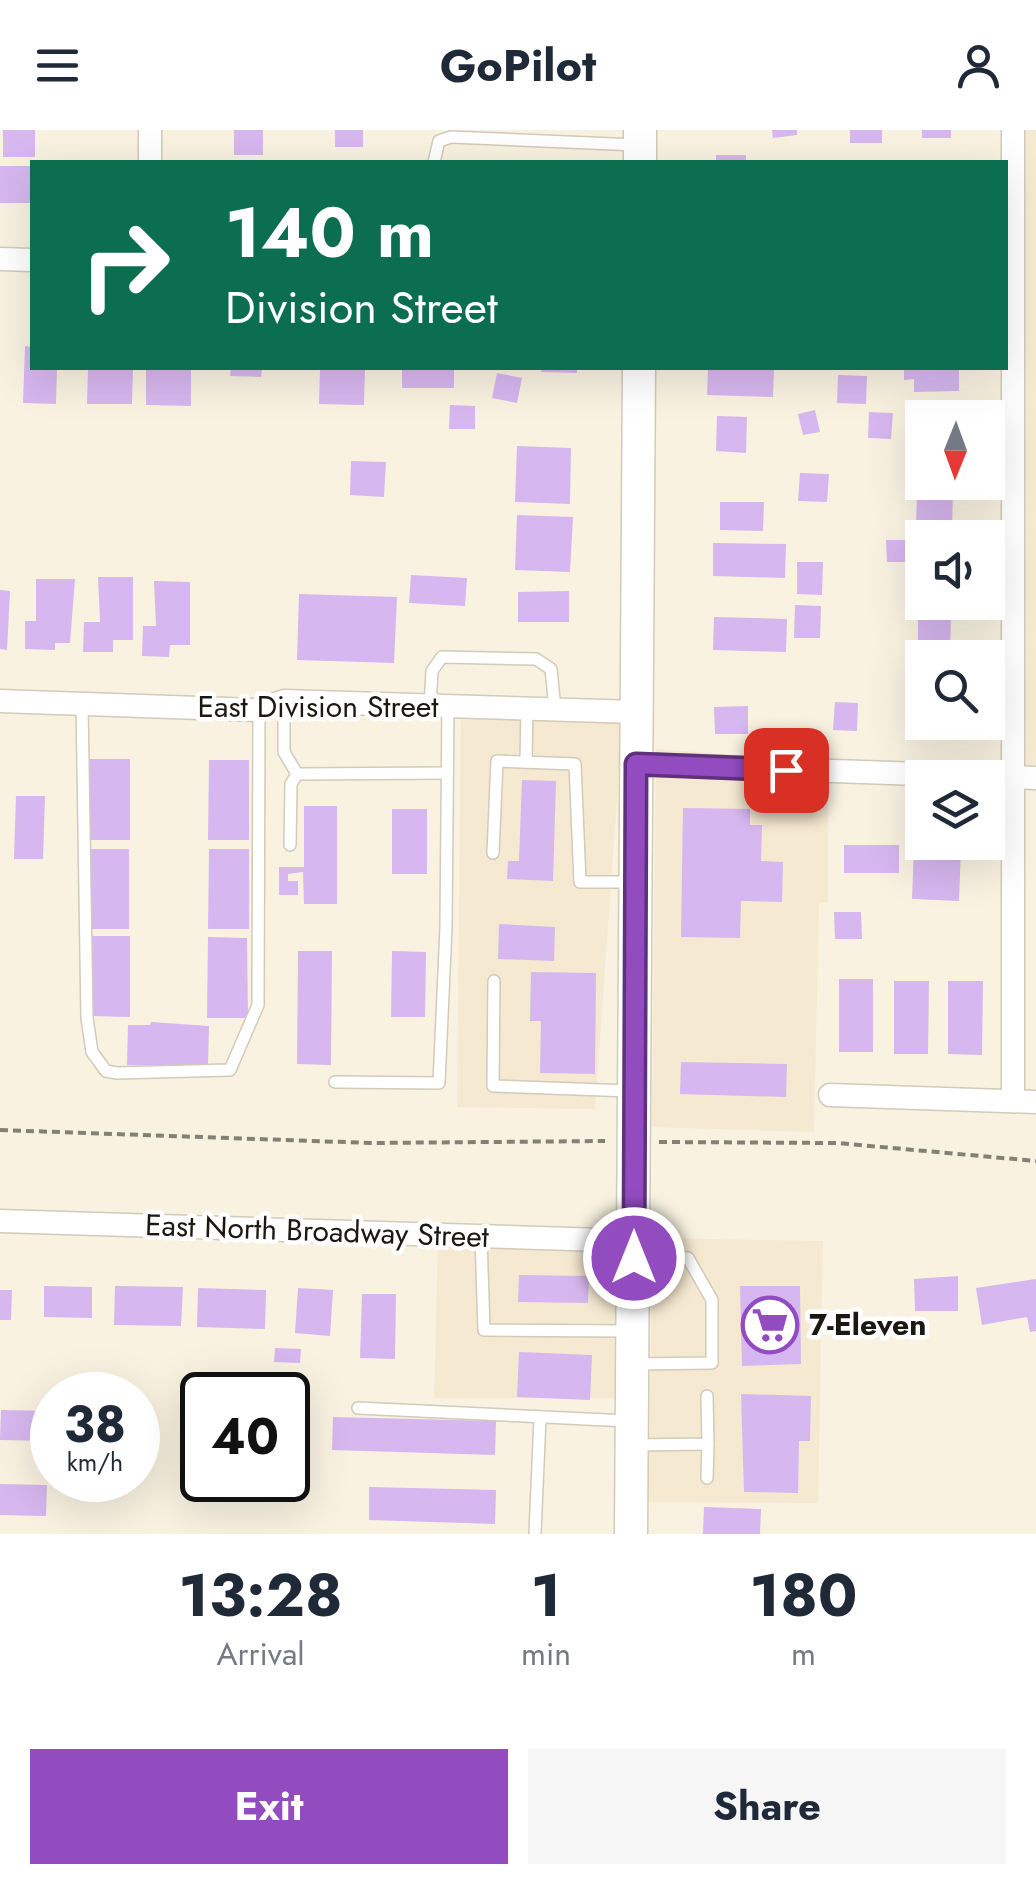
<!DOCTYPE html>
<html lang="en">
<head>
<meta charset="utf-8">
<style>
  body { margin:0; font-family:Jost,sans-serif; background:#f6f6f7; color:#1f2937; height:100vh; display:flex; flex-direction:column; font-size:38px; white-space:nowrap }
  * { box-sizing:border-box; margin:0 }
  p { font-size:32px; color:#747a83 }
  .icon { flex:none; width:55px; height:55px; fill:none; stroke:currentColor; stroke-width:2; stroke-linecap:round; stroke-linejoin:round }
  .map { position:relative; height:1404px; overflow:hidden }
  .details { display:flex; flex-direction:column; background:#fff; flex:1 }
  .details>* { flex:none }
  .hud { position:absolute; left:30px; top:30px; width:978px; height:210px; border-radius:0px; box-shadow:0 10px 40px #0002; background:#0b6e4f; color:#fff; overflow:hidden }
  .needle { width:65px; rotate:181deg }
  .tools { position:absolute; left:905px; top:270px; display:grid; gap:20px }
  .tools a { display:grid; place-items:center; width:100px; height:100px; border-radius:0px; background:#fff; box-shadow:0 10px 40px #0002; font-size:50px }
  .speed { position:absolute; left:30px; top:1242px; display:flex; gap:20px; font-size:50px; font-weight:700; text-align:center }
  .speed>* { display:grid; place-content:center; width:130px; height:130px; border-radius:50%; background:#fff; box-shadow:0 10px 40px #0002; line-height:1 }
  .speed small { font-size:25px; font-weight:400 }
  .speed .limit { border:5px solid #111; border-radius:15px; background:#fff; color:#111 }
  .pin { position:absolute; display:grid; place-items:center; width:85px; height:85px; color:#fff; margin:-42px; border-radius:20px; box-shadow:0 5px 15px #0006 }
  .me { position:absolute; width:110px; margin:-55px; rotate:0deg; stroke-linejoin:round; filter:drop-shadow(0 0 8px #0008) }
  .turn { display:flex; align-items:center; gap:35px; height:210px; padding:0 30px; font-size:45px }
  .turn .icon { width:130px; height:130px; stroke-width:2.5 }
  .turn b { display:block; font-size:70px; line-height:85px }
  .eta { display:flex; justify-content:space-evenly; align-items:center; height:170px; text-align:center }
  .eta b { font-size:60px; font-weight:700; line-height:70px }
  .button { display:flex; gap:20px; margin-top:auto; padding:20px 30px }
  .button a { flex:1; height:115px; border-radius:0px; background:#924cc0; color:#fff; font-size:40px; font-weight:700; line-height:115px; text-align:center }
  .button a+a { background:#f6f6f7; color:#1f2937 }
  header { display:flex; justify-content:space-between; align-items:center; height:130px; padding:0 30px; background:#fff; font-size:45px; font-weight:700 }
  .map>svg:first-child { display:block }
  .built { fill:#f5e9d1 }
  .building { fill:#d6b7ef }
  .lines { fill:none; stroke-linecap:round; stroke-linejoin:round }
  .lane-casing { stroke:#d2caba; stroke-width:14 }
  .street-casing { stroke:#d2caba; stroke-width:25 }
  .secondary-casing { stroke:#d2caba; stroke-width:35 }
  .path { stroke:#858075; stroke-width:4; stroke-dasharray:8 5; stroke-linecap:butt }
  .lane { stroke:#fff; stroke-width:11 }
  .street { stroke:#fff; stroke-width:22 }
  .secondary { stroke:#fff; stroke-width:32 }
  .route-casing { stroke:#5f317d; stroke-width:25 }
  .route { stroke:#924cc0; stroke-width:18 }
  .labels { text-anchor:middle; stroke-width:9; stroke-linejoin:round; paint-order:stroke }
  .street-label { font-size:30px; fill:#1b1812; stroke:#fff }
  .poi-label { font-size:30px; font-weight:bold; fill:#1b1812; stroke:#fff; text-anchor:start }
</style>
</head>
<body>
<header><svg class="icon" aria-label="menu" viewBox="0 0 24 24"><path d="M4 6h16M4 12h16M4 18h16"/></svg>GoPilot<svg class="icon" aria-label="person" viewBox="0 0 24 24"><circle cx="12" cy="8" r="4"/><path d="M4 21q1-7 8-7t8 7"/></svg></header>
<div class="map">
<svg width="1036" height="1404" viewBox="0 0 1036 1404">
  <rect width="100%" height="100%" fill="#f9f2e1"/>
  <!-- built -->
  <g class="built">
    <polygon points="1020,0 1036,0 1036,642 1017,641"/>
    <polygon points="461,564 624,571 595,979 457,977"/>
    <polygon points="656,619 828,632 828,772 819,773 814,1002 652,997"/>
    <polygon points="653,1108 823,1111 818,1373 648,1372"/>
    <polygon points="438,1114 622,1120 622,1268 434,1268"/>
  </g>
  <!-- building -->
  <g class="building">
    <rect x="3" y="0" width="32" height="27"/>
    <rect x="234" y="0" width="29" height="25"/>
    <rect x="335" y="0" width="28" height="17"/>
    <polygon points="772,0 797,0 797,5 773,8"/>
    <rect x="850" y="0" width="32" height="13"/>
    <rect x="922" y="0" width="29" height="8"/>
    <rect x="716" y="25" width="30" height="7"/>
    <polygon points="0,36 32,36 31,73 0,73"/>
    <polygon points="25,216 32,217 32,238 57,238 56,274 23,273"/>
    <polygon points="88,238 133,238 132,274 87,274"/>
    <polygon points="146,238 191,238 191,276 146,275"/>
    <polygon points="231,238 262,238 261,247 230,246"/>
    <polygon points="320,238 365,238 364,275 319,274"/>
    <rect x="402" y="238" width="52" height="20"/>
    <polygon points="542,238 577,238 577,243 541,242"/>
    <polygon points="708,238 774,238 773,267 707,265"/>
    <polygon points="904,238 959,238 959,261 914,262 914,249 904,250"/>
    <polygon points="497,243 522,248 517,273 492,268"/>
    <polygon points="838,245 867,246 866,274 837,273"/>
    <polygon points="450,275 475,276 475,299 449,299"/>
    <polygon points="815,280 820,302 803,305 798,284"/>
    <polygon points="869,282 893,283 891,309 868,308"/>
    <polygon points="717,286 747,287 746,323 716,321"/>
    <polygon points="517,316 571,318 570,374 515,372"/>
    <polygon points="351,331 386,332 384,367 350,365"/>
    <polygon points="800,343 829,344 827,372 798,371"/>
    <polygon points="917,359 953,360 952,401 916,400"/>
    <polygon points="720,372 764,372 763,401 720,400"/>
    <polygon points="517,385 573,387 570,442 515,440"/>
    <polygon points="886,410 912,410 912,432 887,432"/>
    <polygon points="713,413 786,414 785,448 713,446"/>
    <polygon points="797,432 823,432 822,465 797,464"/>
    <rect x="906" y="439" width="16" height="28"/>
    <polygon points="411,445 467,448 465,476 409,473"/>
    <polygon points="98,447 133,447 133,510 113,510 113,522 83,522 84,492 100,492"/>
    <polygon points="36,449 75,449 70,513 55,513 55,520 25,519 25,491 36,491"/>
    <polygon points="154,451 190,452 190,515 170,515 169,527 142,526 143,496 156,496"/>
    <polygon points="0,460 10,461 7,520 0,519"/>
    <polygon points="569,461 569,492 518,492 518,462"/>
    <polygon points="299,464 397,467 394,533 297,530"/>
    <polygon points="795,475 821,476 820,508 794,508"/>
    <polygon points="918,480 951,481 950,528 922,528 922,536 918,536"/>
    <polygon points="714,487 787,489 786,522 713,520"/>
    <polygon points="914,558 922,558 922,592 950,592 950,602 913,602"/>
    <polygon points="835,572 858,573 857,601 833,600"/>
    <polygon points="748,576 748,604 715,604 714,577"/>
    <rect x="90" y="629" width="40" height="81"/>
    <polygon points="209,630 249,630 249,710 208,710"/>
    <polygon points="522,650 556,651 553,751 507,749 508,731 519,731"/>
    <polygon points="16,666 45,666 43,729 14,729"/>
    <polygon points="304,676 337,676 337,774 304,774 303,742 288,744 288,751 298,751 298,765 279,765 279,737 304,737"/>
    <polygon points="683,678 750,679 750,695 762,695 761,731 783,732 782,772 741,771 740,808 681,807"/>
    <rect x="392" y="679" width="35" height="65"/>
    <rect x="844" y="715" width="55" height="28"/>
    <polygon points="914,716 961,718 959,771 912,769"/>
    <rect x="89" y="719" width="40" height="80"/>
    <polygon points="209,719 249,719 249,799 208,799"/>
    <polygon points="834,782 861,782 862,809 835,809"/>
    <polygon points="499,794 555,797 554,831 498,829"/>
    <polygon points="90,806 130,806 130,887 90,886"/>
    <polygon points="208,807 247,808 248,888 207,888"/>
    <polygon points="298,821 332,821 331,935 297,934"/>
    <polygon points="392,821 426,822 425,887 391,887"/>
    <polygon points="531,842 596,843 595,944 540,943 541,891 530,891"/>
    <rect x="839" y="849" width="34" height="73"/>
    <polygon points="894,851 929,851 928,924 894,924"/>
    <polygon points="948,851 983,851 982,925 948,924"/>
    <polygon points="151,892 209,896 208,936 127,935 128,895 150,895"/>
    <polygon points="681,932 787,934 786,967 680,964"/>
    <polygon points="519,1145 589,1146 588,1173 518,1172"/>
    <polygon points="958,1146 958,1181 915,1181 914,1149"/>
    <polygon points="1036,1149 1036,1201 1030,1202 1027,1187 982,1195 976,1158"/>
    <polygon points="44,1156 92,1157 92,1188 44,1187"/>
    <polygon points="115,1156 183,1157 181,1196 114,1195"/>
    <polygon points="740,1156 800,1156 801,1234 742,1236"/>
    <polygon points="198,1158 266,1160 265,1199 197,1197"/>
    <polygon points="298,1158 333,1160 330,1206 295,1203"/>
    <polygon points="0,1160 12,1160 11,1190 0,1190"/>
    <polygon points="362,1164 396,1164 395,1229 360,1228"/>
    <polygon points="275,1218 301,1219 300,1233 274,1232"/>
    <polygon points="519,1222 592,1225 590,1270 517,1267"/>
    <polygon points="741,1264 811,1266 810,1311 799,1311 798,1363 744,1362"/>
    <polygon points="1,1280 49,1281 48,1311 0,1310"/>
    <polygon points="333,1287 496,1291 495,1325 332,1320"/>
    <polygon points="0,1354 47,1355 46,1386 0,1385"/>
    <polygon points="369,1357 496,1360 495,1394 369,1390"/>
    <polygon points="704,1377 761,1379 760,1404 703,1404"/>
  </g>
  <g class="lines">
    <!-- lane casing -->
    <g class="lane-casing">
      <g id="lane">
        <polyline points="434,32 439,11 451,7 637,15"/>
        <polyline points="284,571 284,622 297,644 447,643"/>
        <polyline points="82,574 87,888 92,922 106,941 117,943 230,940 258,875 259,580"/>
        <polyline points="430,576 432,541 442,527 536,529 551,539 555,579"/>
        <polyline points="526,632 527,578"/>
        <polyline points="290,715 291,654 297,644"/>
        <polyline points="493,723 497,631 575,634 580,752 631,752"/>
        <polyline points="494,851 493,956 630,961"/>
        <polyline points="335,952 439,953 446,797 448,576"/>
        <polyline points="481,1107 484,1200 629,1201"/>
        <polyline points="637,1234 712,1233 712,1170 688,1128 638,1128"/>
        <polyline points="358,1278 628,1291"/>
        <polyline points="636,1315 708,1314 707,1266"/>
        <polyline points="707,1348 708,1314"/>
        <polyline points="535,1403 540,1288"/>
      </g>
    </g>
    <!-- street casing -->
    <g class="street-casing">
      <g id="street">
        <polyline points="150,32 150,0"/>
        <polyline points="0,129 32,130"/>
        <polyline points="0,571 259,580 284,571 636,582"/>
        <polyline points="636,634 1036,648"/>
        <polyline points="830,965 1036,972"/>
        <polyline points="1013,971 1013,0"/>
        <polyline points="0,1091 634,1111"/>
      </g>
    </g>
    <!-- secondary casing -->
    <g class="secondary-casing">
      <g id="secondary">
        <polyline points="640,32 640,0"/>
        <polyline points="631,1404 639,238"/>
      </g>
    </g>
    <!-- path -->
    <g class="path">
      <polyline points="0,1000 371,1013 605,1011"/>
      <polyline points="659,1012 837,1013 1036,1031"/>
    </g>
    <!-- lane -->
    <use href="#lane" class="lane"/>
    <!-- street -->
    <use href="#street" class="street"/>
    <!-- secondary -->
    <use href="#secondary" class="secondary"/>
  </g>
  <g class="lines">
    <!-- route casing -->
    <g class="route-casing">
      <polyline id="route" points="634,1128 636,634 786,640"/>
    </g>
    <!-- route -->
    <use href="#route" class="route"/>
  </g>
  <!-- icons -->
  <defs>
    <g id="supermarket-ring" transform="scale(2.875)"><circle r="9.5" fill="#fff" stroke="#924cc0" stroke-width="1.5"/><path d="M-6-5.5h2.5l.6 2H6L4.5 2H-2.5L-4.4-4H-6ZM-1.5 3.2a1.3 1.3 0 1 0 .1 0ZM3 3.2a1.3 1.3 0 1 0 .1 0Z" fill="#924cc0"/></g>
  </defs>
  <g fill-rule="evenodd">
    <use href="#supermarket-ring" x="770" y="1195"/>
  </g>
  <g class="labels">
    <!-- street labels -->
    <g class="street-label">
      <text x="318" y="587">East Division Street</text>
      <text transform="translate(317 1101) rotate(2)" y="10">East North Broadway Street</text>
    </g>
    <!-- poi labels -->
    <g class="poi-label">
      <text x="809" y="1205">7-Eleven</text>
    </g>
  </g>
</svg>
<div class="tools">
<a><svg class="needle" viewBox="-14 -14 28 28"><path d="M0-13l5 13h-10z" fill="#e53935"/><path d="M0 13l5-13h-10z" fill="#747a83"/></svg></a>
<a><svg class="icon" aria-label="sound" viewBox="0 0 24 24"><path d="M4 9h4l5-4v14l-5-4H4zM17 9q2 3 0 6"/></svg></a>
<a><svg class="icon" aria-label="search" viewBox="0 0 24 24"><circle cx="10" cy="10" r="6"/><path d="M15 15l6 6"/></svg></a>
<a><svg class="icon" aria-label="layers" viewBox="0 0 24 24"><path d="M12 4l9 5-9 5-9-5zM3 14l9 5 9-5"/></svg></a>
</div>
<div class="speed"><div>38<small>km/h</small></div><div class="limit">40</div></div>
<div class="pin" style="left:786px;top:640px;background:#d93025"><svg class="icon" aria-label="arrive" viewBox="0 0 24 24"><path d="M6 21V4h12l-3 4 3 4H6"/></svg></div>
<svg class="me" style="left:634px;top:1128px" viewBox="-20 -20 40 40"><circle r="17" fill="#924cc0" stroke="#fff" stroke-width="3"/><path d="M0-11L8 9 0 5-8 9z" fill="#fff"/></svg>
<div class="hud">
<div class="turn"><svg class="icon" aria-label="right" viewBox="0 0 24 24"><path d="M7 20v-9h11M14 6l5 5-5 5"/></svg><div><b>140 m</b>Division Street</div></div>
</div>
</div>
<section class="details">
<div class="eta">
<div><b>13:28</b><p>Arrival</p></div>
<div><b>1</b><p>min</p></div>
<div><b>180</b><p>m</p></div>
</div>
<div class="button"><a>Exit</a><a>Share</a></div>
</section>
</body>
</html>
